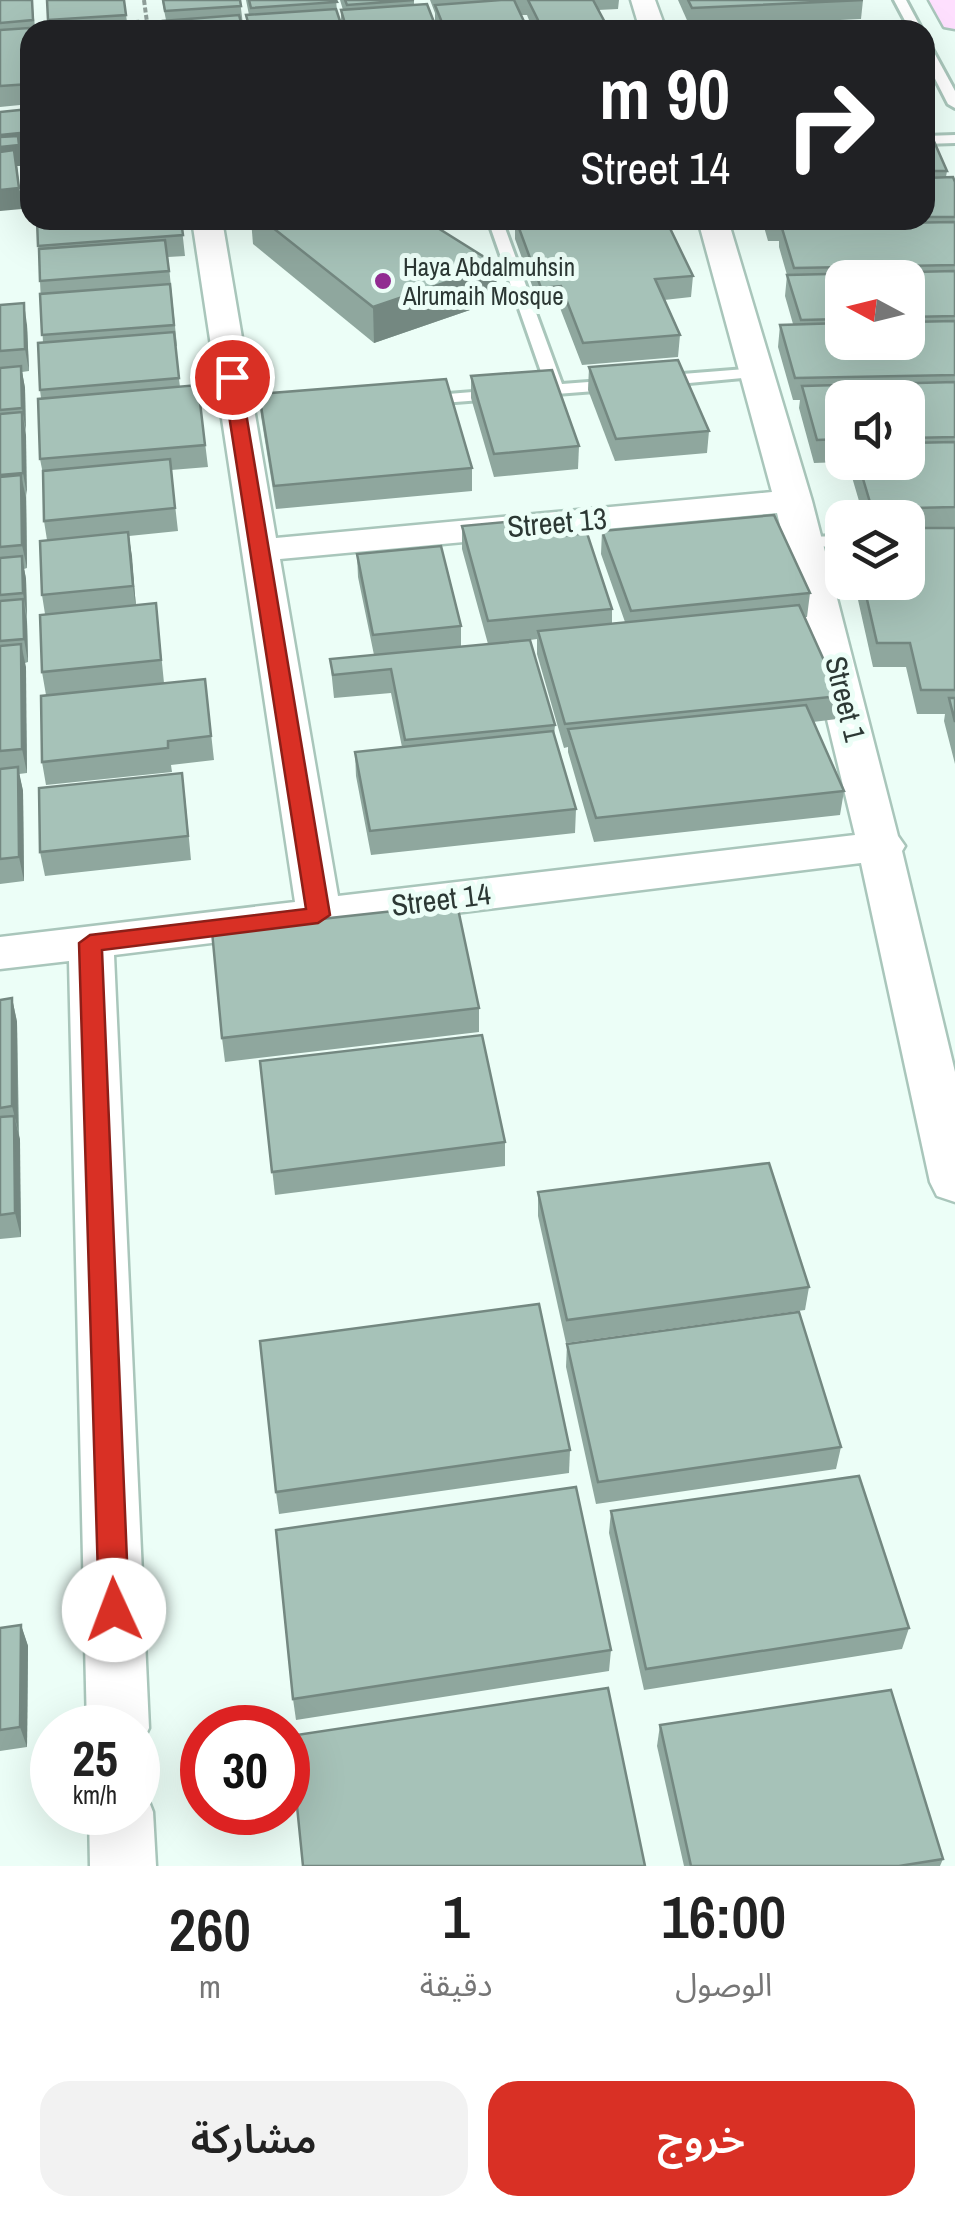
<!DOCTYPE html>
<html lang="ar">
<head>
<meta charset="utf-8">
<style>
  body { margin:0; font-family:"Archivo Narrow","Noto Sans Arabic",sans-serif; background:#f2f2f2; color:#222; direction:rtl; height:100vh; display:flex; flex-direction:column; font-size:38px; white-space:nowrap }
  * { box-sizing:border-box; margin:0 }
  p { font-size:32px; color:#767676 }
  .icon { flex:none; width:55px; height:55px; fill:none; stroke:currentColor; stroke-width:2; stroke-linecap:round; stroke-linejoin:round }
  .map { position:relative; height:1866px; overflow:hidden; direction:ltr }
  .side { display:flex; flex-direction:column; background:#fff; flex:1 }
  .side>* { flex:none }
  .banner { position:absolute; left:20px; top:20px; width:915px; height:210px; border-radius:30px; box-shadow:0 10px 40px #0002; direction:rtl; background:#202124; color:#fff; overflow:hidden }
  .needle { width:65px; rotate:277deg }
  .tools { position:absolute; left:825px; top:260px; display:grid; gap:20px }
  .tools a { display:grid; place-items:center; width:100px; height:100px; border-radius:20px; background:#fff; box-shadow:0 10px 40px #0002; font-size:50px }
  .speed { position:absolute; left:30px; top:1705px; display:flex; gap:20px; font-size:50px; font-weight:700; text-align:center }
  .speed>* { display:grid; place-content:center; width:130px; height:130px; border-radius:50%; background:#fff; box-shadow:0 10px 40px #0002; line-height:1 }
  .speed small { font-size:25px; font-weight:400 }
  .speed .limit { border:15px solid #d22; background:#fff; color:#111 }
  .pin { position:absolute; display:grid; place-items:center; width:85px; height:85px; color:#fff; margin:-42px; border:5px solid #fff; border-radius:50%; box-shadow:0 2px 10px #0007 }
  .me { position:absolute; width:110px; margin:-55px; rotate:358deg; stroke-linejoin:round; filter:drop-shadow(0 0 8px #0008) }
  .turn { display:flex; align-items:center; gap:35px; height:210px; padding:0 40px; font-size:45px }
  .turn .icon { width:130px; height:130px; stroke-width:2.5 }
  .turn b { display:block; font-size:70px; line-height:85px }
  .eta { display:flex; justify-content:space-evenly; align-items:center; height:170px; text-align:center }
  .eta b { font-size:60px; font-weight:600; line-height:70px }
  .cta { display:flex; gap:20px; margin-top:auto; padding:20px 40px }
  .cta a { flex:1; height:115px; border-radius:30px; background:#d93025; color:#fff; font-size:40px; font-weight:600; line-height:115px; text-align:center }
  .cta a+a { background:#f2f2f2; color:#222 }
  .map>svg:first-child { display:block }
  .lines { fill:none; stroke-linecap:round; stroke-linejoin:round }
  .service-casing { stroke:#a9c6bb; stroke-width:6 }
  .minor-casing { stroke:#a9c6bb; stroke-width:5 }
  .secondary-casing { stroke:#a9c6bb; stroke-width:5 }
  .path { stroke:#909f9a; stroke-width:4; stroke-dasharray:5 2.5; stroke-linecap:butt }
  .service { fill:#fff; fill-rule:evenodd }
  .minor { fill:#fff; fill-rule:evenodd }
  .secondary { fill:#fedffe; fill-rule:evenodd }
  .wall { fill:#8fa79e; fill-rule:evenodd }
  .shaded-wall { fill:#748881 }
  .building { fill:#a6c2b8; stroke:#748881; stroke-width:2.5 }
  .route { fill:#d93025; stroke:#8d1f18; stroke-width:2.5 }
  .poi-dot { fill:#912c91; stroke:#ecfef7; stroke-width:4 }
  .labels { text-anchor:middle; stroke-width:10; stroke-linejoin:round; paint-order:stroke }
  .far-poi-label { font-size:25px; fill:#2c3834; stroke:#ecfef7; text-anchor:start }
  .street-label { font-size:30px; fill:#2c3834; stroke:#ecfef7 }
</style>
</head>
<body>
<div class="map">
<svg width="955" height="1866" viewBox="0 0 955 1866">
  <rect width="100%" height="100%" fill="#ecfef7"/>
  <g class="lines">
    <!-- service casing -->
    <g class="service-casing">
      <g id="service">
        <polygon points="894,0 906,0 922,30 910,30"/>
        <polygon points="925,43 931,47 955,91 955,108 948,104 925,59"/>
        <polygon points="955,135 955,143 925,144 925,136"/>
        <polygon points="488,220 502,220 562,384 615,380 623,385 621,389 417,405 415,401 423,396 546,386"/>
        <polygon points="758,368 766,373 764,376 657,386 649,381 657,376"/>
        <polygon points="842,536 842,546 805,547 796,542 805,537"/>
      </g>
    </g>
    <!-- minor casing -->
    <g class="minor-casing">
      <g id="minor">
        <polygon points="631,0 655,0 666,30 640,30"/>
        <path d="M192 220H222L276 538 772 492 698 220H728L812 501 898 836 905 846 902 851 955 1072V1202L937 1196 930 1182 861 863 114 955 149 1728 138 1751V1728H87L69 961 0 969V937L295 902ZM777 513 855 835 338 896 280 559Z"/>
        <polygon points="138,1787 144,1789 153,1812 156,1866 90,1866 89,1812 138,1812"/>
      </g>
    </g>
    <!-- secondary casing -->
    <g class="secondary-casing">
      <polygon id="secondary" points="929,0 955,0 955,29 944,27"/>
    </g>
    <!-- path -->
    <polyline class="path" points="144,0 148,30"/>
    <!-- service -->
    <use href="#service" class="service"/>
    <!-- minor -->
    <use href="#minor" class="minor"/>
    <!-- secondary -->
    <use href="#secondary" class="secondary"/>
  </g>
  <!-- wall -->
  <g class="wall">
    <polygon points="0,0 32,0 35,27 30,30 30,104 0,107"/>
    <polygon points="47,0 124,0 127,22 139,30 50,30"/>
    <polygon points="162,0 240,0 243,25 166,20"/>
    <polygon points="246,0 336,0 337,11 341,24 341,10 343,10 340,0 414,0 414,5 437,30 248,30 246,15 249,15"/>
    <polygon points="430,0 619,0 618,9 598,10 609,30 533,30 527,15 521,15 528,30 438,30 435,24 435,13"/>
    <polygon points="678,0 863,0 861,19 690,27"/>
    <path d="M925 130 947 171 946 177 955 182V764L944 721 945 714H917L906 667H873L854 582H908V518H864L849 467V462H908V398H842V462L814 463 799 408 800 400H793L778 347 780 325 793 324 785 296 787 275 779 247V241H768L762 220H925ZM842 278H908V342H842Z"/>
    <polygon points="37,220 181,220 185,256 168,257 177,346 175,347 180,387 198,385 208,467 171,470 178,531 129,536 136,605 156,603 164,683 205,679 214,760 171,765 172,772 46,785 42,762 46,695 42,672 45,614 42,595 47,540 44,521 43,474 40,459 41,398 40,390 43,343"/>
    <polygon points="251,220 425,220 496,301 374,343 253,244"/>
    <polygon points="515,220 693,276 691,297 664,300 680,335 678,357 582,365 560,308 541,310 515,239"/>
    <polygon points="0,305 27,325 29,371 22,372 25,388 27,568 24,569 26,579 28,662 25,663 27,773 19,774 23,791 24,881 0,884"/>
    <polygon points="589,367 709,431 707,453 615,461 588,390"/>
    <polygon points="471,376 579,446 578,469 494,477 471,398"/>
    <polygon points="259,394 472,468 472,491 276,509 261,416"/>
    <polygon points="462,526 560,536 612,609 612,623 625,622 601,554 602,531 810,593 807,617 804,617 840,696 837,719 813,722 844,791 840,815 594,842 568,752 568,747 564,748 537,654 537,639 530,640 555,725 554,736 576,809 575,833 371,855 356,776 355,752 402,747 391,693 334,698 330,659 374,655 358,577 357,554 461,626 461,646 488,644 462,549"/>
    <polygon points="185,797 191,860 45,876 40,852"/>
    <polygon points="12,998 17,1022 21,1237 0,1239 0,1000"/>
    <polygon points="479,1008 479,1032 225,1062 222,1038"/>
    <polygon points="260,1061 505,1142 505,1166 275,1195"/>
    <polygon points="538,1192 809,1287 805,1310 566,1343 538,1216"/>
    <polygon points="567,1344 841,1447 836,1469 596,1504 566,1367"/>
    <polygon points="570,1450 569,1473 279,1514 276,1492"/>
    <polygon points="611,1511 909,1628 902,1649 644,1690 609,1533"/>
    <polygon points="21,1625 28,1646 27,1747 0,1751 0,1628"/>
    <polygon points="611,1650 609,1671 296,1720 293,1699"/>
    <polygon points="660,1725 943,1859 940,1866 684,1866 657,1746"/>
  </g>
  <!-- shaded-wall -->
  <g class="shaded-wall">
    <polygon points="30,132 30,153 21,154 22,166 17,166 22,209 0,211 0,147 2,147 0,135"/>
    <polygon points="497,265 496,301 374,343 373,307"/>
    <polygon points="24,303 27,325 29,371 25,349"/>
    <polygon points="21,366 25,388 26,431 22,408"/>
    <polygon points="22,412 26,435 27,495 23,473"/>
    <polygon points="21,475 26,498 27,568 22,545"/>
    <polygon points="128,532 132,556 136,609 133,586"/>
    <polygon points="22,556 26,579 27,617 23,593"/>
    <polygon points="23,599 27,622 28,662 24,639"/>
    <polygon points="21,644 26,667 27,773 22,749"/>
    <polygon points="18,767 23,791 24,881 19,857"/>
    <polygon points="12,998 17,1022 18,1130 12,1106"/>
    <polygon points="14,1116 20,1139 21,1237 15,1213"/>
    <polygon points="21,1625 28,1646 27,1747 20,1727"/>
  </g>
  <!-- building -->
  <g class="building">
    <polygon points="0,0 32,0 33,20 0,23"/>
    <polygon points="47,0 124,0 126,15 48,20"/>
    <polygon points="163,0 240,0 241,6 165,11"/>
    <polygon points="249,0 336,0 337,2 251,8"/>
    <polygon points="345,0 414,0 347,5"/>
    <polygon points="501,0 514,0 528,30 445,30 435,5"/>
    <polygon points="528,0 593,0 609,30 543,30"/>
    <polygon points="688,0 863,0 692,8"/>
    <polygon points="427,4 437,30 347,30 341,10"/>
    <polygon points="336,9 343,30 250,30 246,15"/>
    <polygon points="239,15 243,30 165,30 163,21"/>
    <polygon points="138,21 139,30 54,30 54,27"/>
    <polygon points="44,27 45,30 30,30 30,84 0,86 0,30"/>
    <polygon points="30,109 30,132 0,135 0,112"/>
    <polygon points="925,130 929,130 947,171 925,171"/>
    <polygon points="18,136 19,145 0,147 0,137"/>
    <polygon points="14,150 19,188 0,190 0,152"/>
    <polygon points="953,177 955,182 955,217 925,217 925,178"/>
    <polygon points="37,220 181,220 183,235 38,246"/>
    <polygon points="263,220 425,220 497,265 373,307"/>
    <polygon points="516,220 666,220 693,276 655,279 680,335 583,343 561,286 541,288"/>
    <polygon points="955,222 955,265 794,268 781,225"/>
    <polygon points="165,240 169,271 40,281 39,249"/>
    <polygon points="955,271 955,316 908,317 908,278 842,278 842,319 801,320 787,275"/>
    <polygon points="170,284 174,325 42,335 40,294"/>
    <polygon points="24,303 25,349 0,351 0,305"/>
    <polygon points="955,321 955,375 795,378 780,325 842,323 842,342 908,342 908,322"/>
    <polygon points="174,332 179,378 40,390 38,343"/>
    <polygon points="678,360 709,431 616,439 589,367"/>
    <polygon points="21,366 22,408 0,410 0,368"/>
    <polygon points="552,370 579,446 494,454 471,376"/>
    <polygon points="446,379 472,468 274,486 259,394"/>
    <polygon points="955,382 955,437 908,438 908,398 842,398 842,439 817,440 802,386"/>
    <polygon points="198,385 205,445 40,459 38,399"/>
    <polygon points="22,412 23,473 0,475 0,414"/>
    <polygon points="955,442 955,507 872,509 858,462 908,462 908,443"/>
    <polygon points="170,459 175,508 44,521 43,471"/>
    <polygon points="21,475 22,545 0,547 0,477"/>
    <polygon points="774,515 810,593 631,611 602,531"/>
    <polygon points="505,522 508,532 556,527 560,536 587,533 612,609 488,621 462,526"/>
    <polygon points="908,528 955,528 955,690 921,690 910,643 877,643 863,582 908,582"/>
    <polygon points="128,532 133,586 42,595 40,541"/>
    <polygon points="441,546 461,626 373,635 357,554"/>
    <polygon points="22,556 23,593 0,595 0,558"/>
    <polygon points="23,599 24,639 0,641 0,601"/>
    <polygon points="156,603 161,660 42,672 40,615"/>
    <polygon points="799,605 840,696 565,724 538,631"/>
    <polygon points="530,640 555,725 405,740 391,669 333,675 330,659"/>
    <polygon points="21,644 22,749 0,751 0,646"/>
    <polygon points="205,679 211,736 168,741 168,748 42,762 41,696"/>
    <polygon points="949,698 955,698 955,722"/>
    <polygon points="806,705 844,791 596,818 568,729"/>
    <polygon points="553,731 576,809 370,831 355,752"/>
    <polygon points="18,767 19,857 0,859 0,769"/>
    <polygon points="182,773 188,836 40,852 39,788"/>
    <polygon points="457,904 479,1008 222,1038 212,931"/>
    <polygon points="12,998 12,1106 0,1108 0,1000"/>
    <polygon points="482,1035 505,1142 272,1172 260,1061"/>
    <polygon points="14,1116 15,1213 0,1215 0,1117"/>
    <polygon points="769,1163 809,1287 567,1320 538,1192"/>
    <polygon points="539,1304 570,1450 276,1492 260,1341"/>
    <polygon points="799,1312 841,1447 598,1482 567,1344"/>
    <polygon points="859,1476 909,1628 646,1669 611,1511"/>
    <polygon points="576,1487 611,1650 293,1699 276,1530"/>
    <polygon points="21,1625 20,1727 0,1730 0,1628"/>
    <polygon points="608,1688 645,1866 303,1866 290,1736"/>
    <polygon points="891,1690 943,1859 899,1866 691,1866 660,1725"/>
  </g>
  <!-- route -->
  <polygon class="route" points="232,372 240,377 330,915 318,923 102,950 129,1610 124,1620 114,1624 103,1620 99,1610 79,943 90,935 306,909 223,377"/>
  <!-- markers -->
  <circle class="poi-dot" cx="383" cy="281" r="10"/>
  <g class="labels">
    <!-- far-poi labels -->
    <g class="far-poi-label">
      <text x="403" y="276">Haya Abdalmuhsin<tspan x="403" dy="29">Alrumaih Mosque</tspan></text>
    </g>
    <!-- street labels -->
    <g class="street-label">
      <text transform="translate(557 523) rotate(-5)" y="10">Street 13</text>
      <text transform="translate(845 699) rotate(76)" y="10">Street 1</text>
      <text transform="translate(441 900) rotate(-7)" y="10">Street 14</text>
    </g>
  </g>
</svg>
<div class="tools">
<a><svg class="needle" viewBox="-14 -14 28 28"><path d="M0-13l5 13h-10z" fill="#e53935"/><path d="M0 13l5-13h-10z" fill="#767676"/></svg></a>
<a><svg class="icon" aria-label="sound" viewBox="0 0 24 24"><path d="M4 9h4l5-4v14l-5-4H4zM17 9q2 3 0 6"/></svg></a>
<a><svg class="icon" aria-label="layers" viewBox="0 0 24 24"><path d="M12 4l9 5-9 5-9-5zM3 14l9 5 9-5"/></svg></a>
</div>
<div class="speed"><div>25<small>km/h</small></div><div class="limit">30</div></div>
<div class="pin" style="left:232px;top:377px;background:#d93025"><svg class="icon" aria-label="arrive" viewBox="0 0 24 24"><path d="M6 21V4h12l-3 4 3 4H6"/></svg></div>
<svg class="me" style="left:114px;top:1610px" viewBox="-20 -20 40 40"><circle r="19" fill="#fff"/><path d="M0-13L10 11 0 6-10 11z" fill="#d93025"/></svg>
<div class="banner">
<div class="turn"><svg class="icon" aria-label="right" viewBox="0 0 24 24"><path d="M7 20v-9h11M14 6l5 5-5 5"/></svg><div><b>90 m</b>Street 14</div></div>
</div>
</div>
<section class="side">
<div class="eta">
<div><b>16:00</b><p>الوصول</p></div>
<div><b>1</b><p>دقيقة</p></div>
<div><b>260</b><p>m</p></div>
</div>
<div class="cta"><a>خروج</a><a>مشاركة</a></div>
</section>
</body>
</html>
